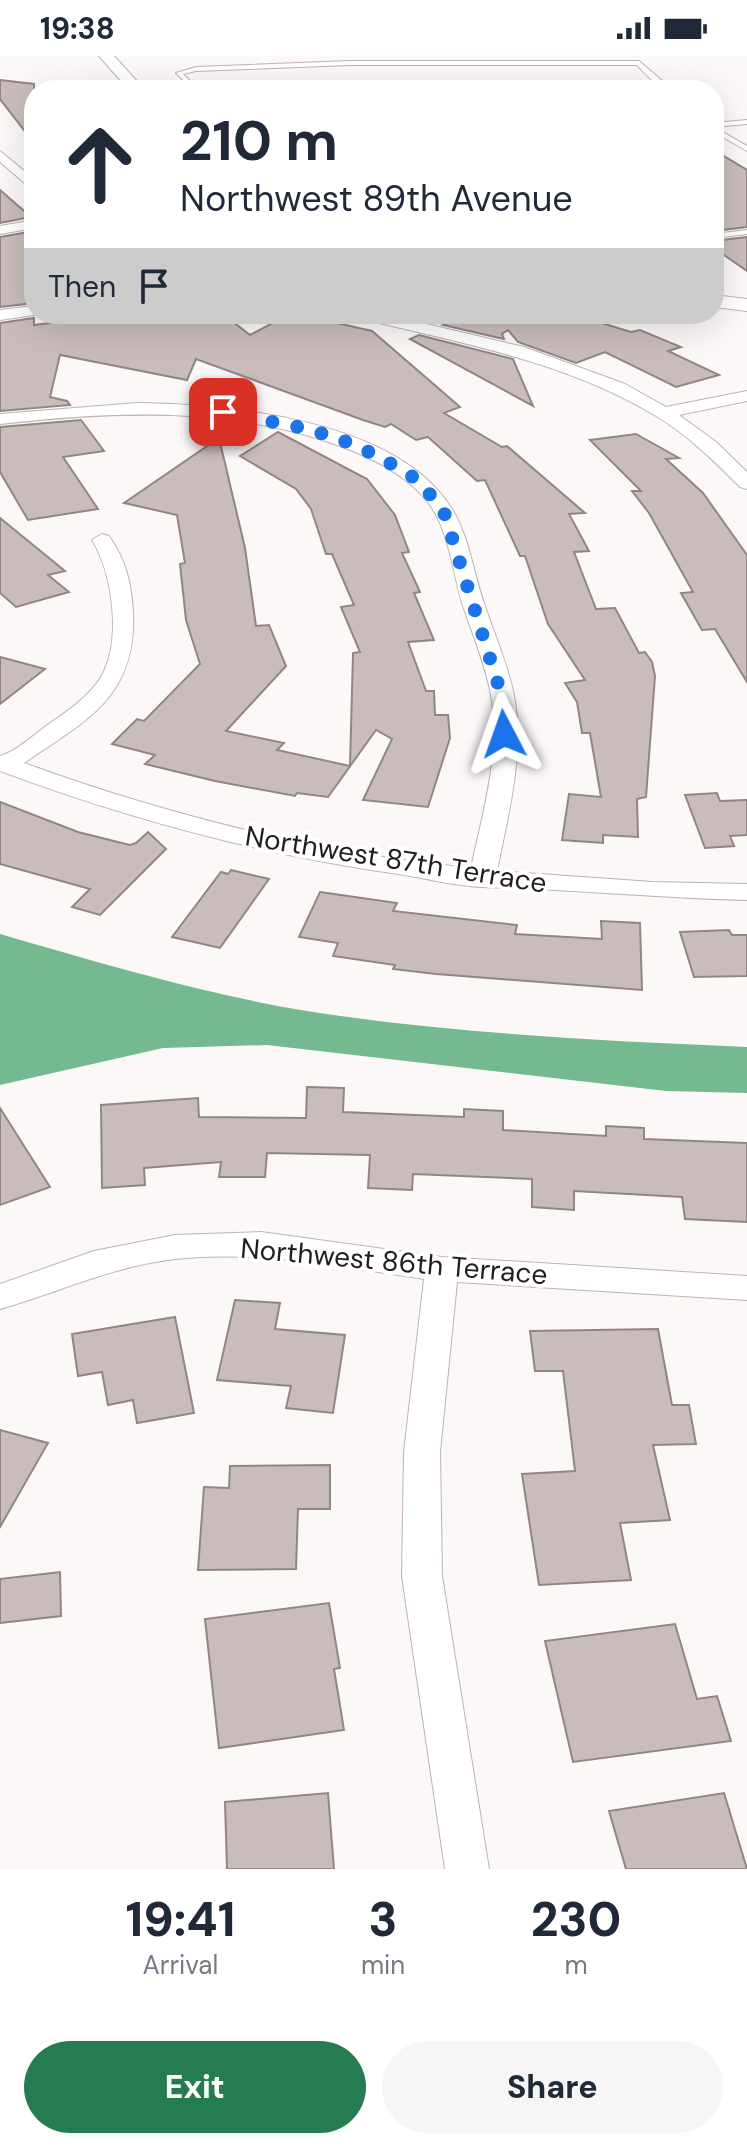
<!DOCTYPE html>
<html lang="en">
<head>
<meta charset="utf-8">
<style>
  body { margin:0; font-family:"DM Sans",sans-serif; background:#f6f6f7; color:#1f2937; height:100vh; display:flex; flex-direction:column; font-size:30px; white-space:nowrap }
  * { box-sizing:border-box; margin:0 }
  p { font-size:26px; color:#747a83 }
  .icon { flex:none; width:44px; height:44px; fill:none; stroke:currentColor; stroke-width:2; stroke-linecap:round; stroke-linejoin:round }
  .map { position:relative; height:1813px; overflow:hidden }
  .side { display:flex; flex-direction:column; background:#fff; flex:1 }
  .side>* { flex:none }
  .guide { position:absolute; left:24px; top:24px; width:700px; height:244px; border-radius:32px; box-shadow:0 8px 32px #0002; background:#fff; color:#1f2937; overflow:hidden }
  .pin { position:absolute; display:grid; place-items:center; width:68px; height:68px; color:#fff; margin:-34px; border-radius:16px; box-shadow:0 4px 12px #0006 }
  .me { position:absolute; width:88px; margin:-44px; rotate:356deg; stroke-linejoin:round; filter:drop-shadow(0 0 6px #0008) }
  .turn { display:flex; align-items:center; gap:28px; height:168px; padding:0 24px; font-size:36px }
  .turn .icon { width:104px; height:104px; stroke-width:2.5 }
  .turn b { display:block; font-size:56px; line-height:68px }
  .then { display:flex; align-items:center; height:76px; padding:0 24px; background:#0003; gap:16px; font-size:30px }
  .eta { display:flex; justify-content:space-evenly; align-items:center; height:136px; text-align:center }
  .eta b { font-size:48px; font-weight:800; line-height:56px }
  .primary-button { display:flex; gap:16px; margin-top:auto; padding:16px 24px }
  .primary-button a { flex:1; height:92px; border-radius:48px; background:#247c50; color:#fff; font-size:32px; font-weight:800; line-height:92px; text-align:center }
  .primary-button a+a { background:#f6f6f7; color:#1f2937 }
  .status { display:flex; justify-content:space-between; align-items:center; height:56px; padding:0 40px; background:#fff; direction:ltr }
  .status svg { height:22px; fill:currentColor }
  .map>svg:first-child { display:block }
  .water { fill:#75b990 }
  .building { fill:#c9bdbc; stroke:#928685; stroke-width:2 }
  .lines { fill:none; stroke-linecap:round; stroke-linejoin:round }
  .service-casing { stroke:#bfb3b2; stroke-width:2 }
  .minor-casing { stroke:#bfb3b2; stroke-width:2 }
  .tertiary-casing { stroke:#bfb3b2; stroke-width:2 }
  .service { fill:#fff; fill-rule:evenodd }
  .minor { fill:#fff; fill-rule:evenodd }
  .tertiary { fill:#fff; fill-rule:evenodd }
  .route { stroke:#1a73e8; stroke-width:14; stroke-dasharray:0 25.2 }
  .labels { text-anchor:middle; stroke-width:8; stroke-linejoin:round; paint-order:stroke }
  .street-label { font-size:28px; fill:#211d1c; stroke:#fff }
</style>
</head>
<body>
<div class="status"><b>19:38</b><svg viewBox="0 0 49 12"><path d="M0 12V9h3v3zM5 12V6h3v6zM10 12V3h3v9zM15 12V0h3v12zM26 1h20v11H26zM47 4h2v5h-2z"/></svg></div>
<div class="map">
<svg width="747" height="1813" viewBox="0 0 747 1813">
  <rect width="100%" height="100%" fill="#fdf8f8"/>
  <!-- water -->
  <path class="water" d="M0 878C114 911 230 946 348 961 480 979 614 985 747 991V1037L666 1035 267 989 163 992 0 1029Z"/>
  <!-- building -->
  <g class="building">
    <polygon points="0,24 34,28 34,87 0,43"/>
    <polygon points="714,94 747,114 747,171 714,175"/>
    <polygon points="0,134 31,161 0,167"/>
    <polygon points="34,175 34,247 0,251 0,181"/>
    <polygon points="747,181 747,215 714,192 714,185"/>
    <polygon points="117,258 223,258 250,279 290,258 297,258 372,275 460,351 444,357 502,391 507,390 585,457 569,458 589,495 574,496 596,553 615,552 639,597 645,596 652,606 655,620 646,741 637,743 638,781 603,779 603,787 562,784 569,738 601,741 590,677 582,677 577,646 565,627 585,624 548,568 525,500 520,500 485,424 477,425 428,381 416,384 391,368 385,371 363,364 196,303 187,324 60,299 50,341 67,345 70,349 0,355 0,267 34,262 34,269"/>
    <polygon points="467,258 572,258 631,276 640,274 681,291 668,295 719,319 676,331 605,296 576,307 518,286 508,274 502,278 504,283 443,269"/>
    <polygon points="419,279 513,303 533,350 410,283"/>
    <polygon points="81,364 104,395 63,401 98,453 28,464 0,416 0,371"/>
    <polygon points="278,376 367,423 395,459 409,496 402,497 420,536 414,537 434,584 408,586 426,635 434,635 435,659 448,659 450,682 428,751 363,744 392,683 376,674 328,741 297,737 295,740 215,725 145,708 155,699 112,688 137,663 144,665 200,608 186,564 180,508 185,507 177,459 124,447 219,382 245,492 256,570 269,569 286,610 226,675 284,687 277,694 350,710 353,597 360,596 341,551 354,549 332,498 326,498 311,453 296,433 240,400"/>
    <polygon points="636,378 679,402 666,403 703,437 747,499 747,626 715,573 702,574 681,537 693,536 649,457 632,435 641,435 590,384"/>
    <polygon points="0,462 65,515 48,519 69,536 16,551 0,537"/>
    <polygon points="0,601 45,613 0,648"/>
    <polygon points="717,737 720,745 747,744 747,779 730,780 734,790 705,792 685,739"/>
    <polygon points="0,746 78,776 130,789 136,787 148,776 166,793 100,859 72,851 90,833 0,808"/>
    <polygon points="231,814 269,823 220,892 172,881 221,816 228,818"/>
    <polygon points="320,836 397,847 393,855 517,869 515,878 602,883 601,865 640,867 642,934 436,918 393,913 395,909 333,900 338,887 299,881"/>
    <polygon points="729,874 732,879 747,879 747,920 694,921 680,876"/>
    <polygon points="307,1031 344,1032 343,1056 464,1061 464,1053 503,1055 503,1074 606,1080 606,1070 644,1072 644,1083 747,1087 747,1166 685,1163 682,1141 574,1135 574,1154 532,1151 532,1123 413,1118 412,1134 368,1132 370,1099 267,1097 265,1121 219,1121 221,1106 144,1112 145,1129 102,1132 101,1049 198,1042 199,1061 306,1062"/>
    <polygon points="0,1052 50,1131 0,1149"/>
    <polygon points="235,1244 280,1247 275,1273 345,1279 333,1357 286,1352 291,1330 217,1324"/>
    <polygon points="175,1261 194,1357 137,1367 133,1344 108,1349 102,1316 78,1320 72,1278"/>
    <polygon points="658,1273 672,1349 689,1349 696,1388 653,1389 670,1464 620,1467 631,1524 539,1529 522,1418 575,1415 563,1315 535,1315 530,1275"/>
    <polygon points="0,1374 48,1387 0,1471"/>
    <polygon points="330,1409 330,1453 298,1453 296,1513 198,1514 204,1431 229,1432 230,1410"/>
    <polygon points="60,1516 61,1560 0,1567 0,1523"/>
    <polygon points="329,1547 340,1612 334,1613 344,1674 219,1692 205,1563"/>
    <polygon points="675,1568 697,1643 717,1640 731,1685 573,1706 545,1585"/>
    <polygon points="328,1737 334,1813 227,1813 225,1746"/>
    <polygon points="724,1737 747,1813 626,1813 609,1755"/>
  </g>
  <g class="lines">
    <!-- service casing -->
    <g class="service-casing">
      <g id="service">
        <path d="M350 5H639L673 34C658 34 647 19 637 9H350L196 15 183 18 199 34H193L176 17 196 11Z"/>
        <polygon points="747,64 747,68 714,71 714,67"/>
        <polygon points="714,71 747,90 747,95 714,76"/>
        <polygon points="747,174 747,178 714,182 714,178"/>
      </g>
    </g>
    <!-- minor casing -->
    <g class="minor-casing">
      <g id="minor">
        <polygon points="0,95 34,123 34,135 0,106"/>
        <polygon points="34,164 34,172 0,178 0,170"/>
        <polygon points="34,250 34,258 40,258 0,264 0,254"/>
        <path d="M353 258H384L524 291 625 328 666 351 747 335V345L679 359 715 385 747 416V433L740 431C714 405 688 379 656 360 563 304 459 287 355 261Z"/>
        <path d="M137 347C230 348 394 364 450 450 469 478 473 516 484 547 494 578 508 608 514 640 525 698 508 758 497 815L652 826 747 828V844C658 842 569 833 481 831 455 830 425 822 398 818 261 799 129 763 0 715V700C15 696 33 680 46 670 65 657 89 641 101 621 122 585 113 518 92 484L102 478 109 480C126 505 131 525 133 555 137 641 87 664 24 707 169 760 318 797 471 812 483 756 501 697 491 639 485 607 472 577 462 547 453 516 449 476 430 449 409 420 373 402 340 390 230 350 115 355 0 368V358Z"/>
        <path d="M261 1176 442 1201 747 1220V1244L457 1226 440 1396 442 1520 489 1813H445L402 1520 404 1396 424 1223C342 1211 259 1194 175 1203 114 1210 59 1236 0 1253V1228L94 1195 175 1179Z"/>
      </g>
    </g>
    <!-- tertiary casing -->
    <g class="tertiary-casing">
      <g id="tertiary">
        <polygon points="99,0 114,0 145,34 129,34"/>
        <polygon points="714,239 747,243 747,255 714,251"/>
      </g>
    </g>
    <!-- service -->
    <use href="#service" class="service"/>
    <!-- minor -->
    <use href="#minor" class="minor"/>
    <!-- tertiary -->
    <use href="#tertiary" class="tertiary"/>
  </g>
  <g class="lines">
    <!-- route -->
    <polyline class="route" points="223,356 308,373 342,384 378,400 416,423 443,453 504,647 504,678"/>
  </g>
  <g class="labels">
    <!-- street labels -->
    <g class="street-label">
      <text transform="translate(396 803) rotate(9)" y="10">Northwest 87th Terrace</text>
      <text transform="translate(394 1205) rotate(5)" y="10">Northwest 86th Terrace</text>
    </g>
  </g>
</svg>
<div class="pin" style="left:223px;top:356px;background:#d93025"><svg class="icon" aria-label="arrive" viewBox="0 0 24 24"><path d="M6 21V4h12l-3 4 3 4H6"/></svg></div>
<svg class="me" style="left:504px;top:678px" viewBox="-20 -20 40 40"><path d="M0-17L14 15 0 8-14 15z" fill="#1a73e8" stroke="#fff" stroke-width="4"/></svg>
<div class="guide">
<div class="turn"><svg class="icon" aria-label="ahead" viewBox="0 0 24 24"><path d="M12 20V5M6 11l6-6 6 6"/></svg><div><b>210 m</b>Northwest 89th Avenue</div></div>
<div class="then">Then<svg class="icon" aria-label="arrive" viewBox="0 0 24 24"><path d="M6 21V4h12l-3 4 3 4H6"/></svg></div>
</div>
</div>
<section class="side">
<div class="eta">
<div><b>19:41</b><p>Arrival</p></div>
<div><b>3</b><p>min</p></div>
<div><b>230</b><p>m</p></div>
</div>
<div class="primary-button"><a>Exit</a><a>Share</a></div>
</section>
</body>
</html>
